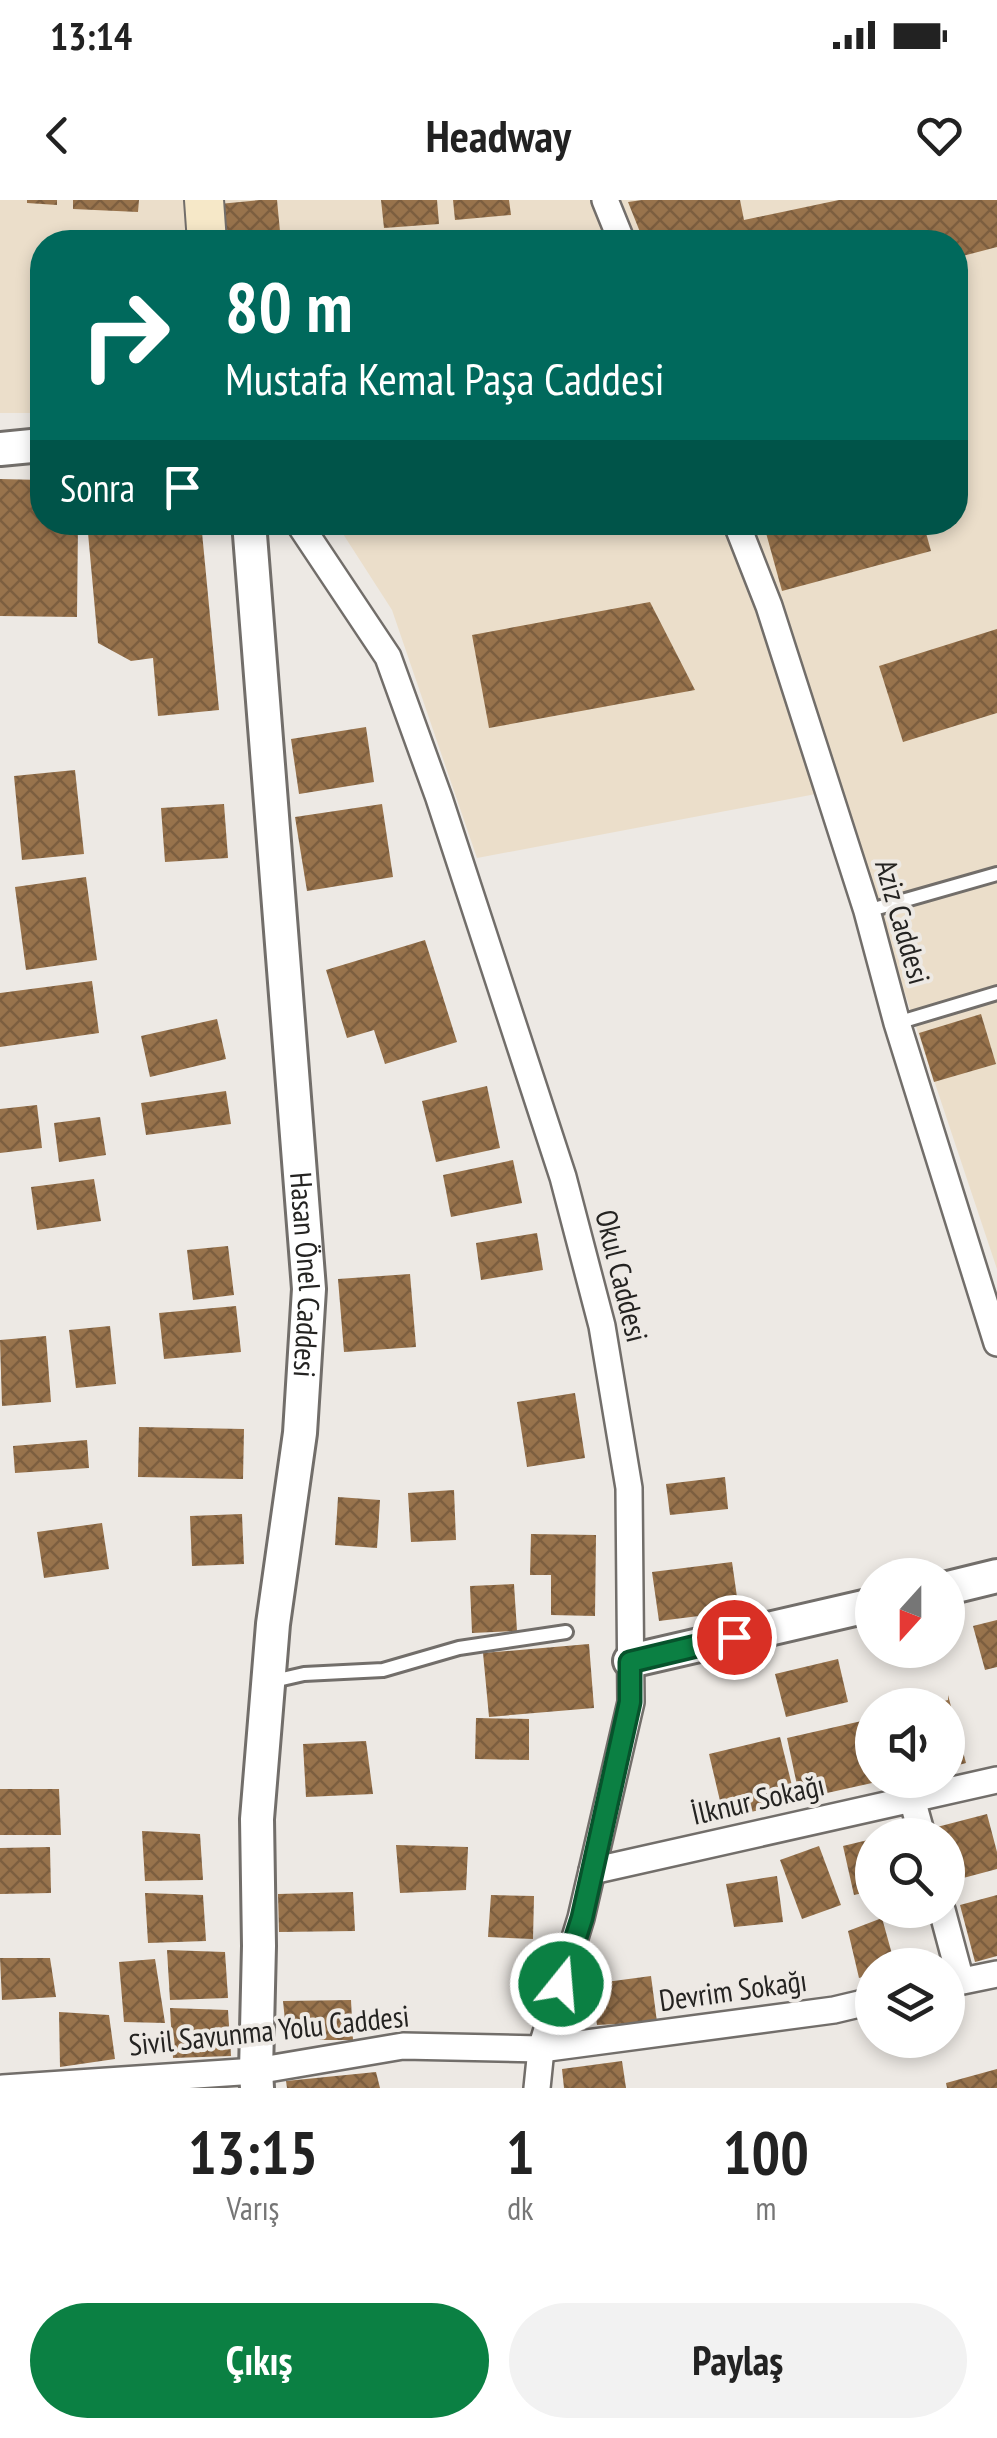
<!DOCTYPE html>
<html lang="tr">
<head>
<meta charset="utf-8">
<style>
  body { margin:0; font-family:"PT Sans Narrow",sans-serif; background:#f2f2f2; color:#222; height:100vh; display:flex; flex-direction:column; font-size:38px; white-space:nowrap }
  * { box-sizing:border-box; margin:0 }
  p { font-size:32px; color:#767676 }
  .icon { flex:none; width:55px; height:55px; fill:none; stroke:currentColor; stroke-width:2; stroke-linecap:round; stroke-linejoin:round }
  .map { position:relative; height:1888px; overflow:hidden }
  .side { display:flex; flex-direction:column; background:#fff; flex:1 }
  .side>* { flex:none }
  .hud { position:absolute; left:30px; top:30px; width:938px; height:305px; border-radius:40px; box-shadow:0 5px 15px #0003; background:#00695c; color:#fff; overflow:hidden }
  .needle { width:65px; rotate:201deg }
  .fabs { position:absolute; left:855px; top:1358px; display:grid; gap:20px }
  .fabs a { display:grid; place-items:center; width:110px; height:110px; border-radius:50%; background:#fff; box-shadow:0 5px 15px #0003; font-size:50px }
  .pin { position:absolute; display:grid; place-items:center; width:85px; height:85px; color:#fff; margin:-42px; border:5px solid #fff; border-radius:50%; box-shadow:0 2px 10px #0007 }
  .me { position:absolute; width:110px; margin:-55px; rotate:17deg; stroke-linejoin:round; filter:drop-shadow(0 0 8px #0008) }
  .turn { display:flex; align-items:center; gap:35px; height:210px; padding:0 30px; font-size:45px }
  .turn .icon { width:130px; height:130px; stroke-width:2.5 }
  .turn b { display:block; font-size:70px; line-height:85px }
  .then { display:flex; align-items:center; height:95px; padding:0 30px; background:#0003; gap:20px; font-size:38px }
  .eta { display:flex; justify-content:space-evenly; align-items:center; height:170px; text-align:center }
  .eta b { font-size:60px; font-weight:700; line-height:70px }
  .cta { display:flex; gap:20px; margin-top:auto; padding:20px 30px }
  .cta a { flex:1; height:115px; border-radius:60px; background:#0b8043; color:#fff; font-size:40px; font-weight:700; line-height:115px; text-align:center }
  .cta a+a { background:#f2f2f2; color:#222 }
  .status { display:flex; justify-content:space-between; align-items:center; height:70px; padding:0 50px; background:#fff; direction:ltr }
  .status svg { height:28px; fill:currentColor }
  header { display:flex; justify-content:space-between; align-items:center; height:130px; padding:0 30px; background:#fff; font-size:45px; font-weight:700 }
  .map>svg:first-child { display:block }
  .industrial { fill:#ebdeca }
  .building { fill:url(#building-cross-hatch) }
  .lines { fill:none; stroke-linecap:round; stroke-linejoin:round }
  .service-casing { stroke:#726e6a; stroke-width:18 }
  .minor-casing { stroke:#726e6a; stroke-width:30 }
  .tertiary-casing { stroke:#726e6a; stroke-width:38 }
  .secondary-casing { stroke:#726e6a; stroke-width:42 }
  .service { stroke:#fff; stroke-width:12 }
  .minor { stroke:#fff; stroke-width:25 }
  .tertiary { stroke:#fff; stroke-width:32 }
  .secondary { stroke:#f6e8c8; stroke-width:38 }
  .route-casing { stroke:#07532c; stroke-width:25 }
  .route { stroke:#0b8043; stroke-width:18 }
  .labels { text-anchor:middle; stroke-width:8; stroke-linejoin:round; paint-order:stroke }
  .street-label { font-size:30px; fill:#242321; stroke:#ede9e4 }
</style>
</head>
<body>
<div class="status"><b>13:14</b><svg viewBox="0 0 49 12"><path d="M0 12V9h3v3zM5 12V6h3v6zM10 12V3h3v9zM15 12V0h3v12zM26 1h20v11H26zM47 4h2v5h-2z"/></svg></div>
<header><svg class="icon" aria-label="back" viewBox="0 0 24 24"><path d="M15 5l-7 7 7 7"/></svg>Headway<svg class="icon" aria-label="heart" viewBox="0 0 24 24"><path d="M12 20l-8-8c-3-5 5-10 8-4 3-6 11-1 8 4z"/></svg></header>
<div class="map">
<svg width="997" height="1888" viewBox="0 0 997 1888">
  <defs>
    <pattern id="building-cross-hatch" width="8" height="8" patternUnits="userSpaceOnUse" patternTransform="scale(2.5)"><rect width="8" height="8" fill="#98734c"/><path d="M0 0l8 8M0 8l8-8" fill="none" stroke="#7c5e3f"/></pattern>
  </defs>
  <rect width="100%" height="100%" fill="#ede9e4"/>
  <!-- industrial -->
  <polygon class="industrial" points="0,0 997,0 997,1069 837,590 477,658 392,410 336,323 955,322 955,42 42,42 42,213 0,213"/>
  <!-- building -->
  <g class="building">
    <polygon points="27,0 57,0 57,5 27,3"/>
    <polygon points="73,0 139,0 138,12 73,9"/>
    <polygon points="260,0 277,0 281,42 222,42 219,4"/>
    <polygon points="381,0 437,0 439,24 384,28"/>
    <polygon points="453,0 509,0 511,15 455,20"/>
    <polygon points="642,0 740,0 744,20 839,0 997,0 997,47 955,58 955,42 644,42 628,2"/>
    <polygon points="0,279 42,280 42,322 78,322 77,417 0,416"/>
    <polygon points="87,322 201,322 219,510 158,516 153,458 131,461 98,443"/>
    <polygon points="763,322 923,322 931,351 782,391"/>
    <polygon points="650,402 695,490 489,528 472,435"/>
    <polygon points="997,429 997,513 903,542 879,466"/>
    <polygon points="366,527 374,582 299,594 291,539"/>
    <polygon points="75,570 84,654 22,660 14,576"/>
    <polygon points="224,604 228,658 165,662 161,608"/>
    <polygon points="382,604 393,677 307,691 295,617"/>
    <polygon points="86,677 97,760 26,770 15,687"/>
    <polygon points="425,740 457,842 385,864 374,830 347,838 326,770"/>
    <polygon points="92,781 99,833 0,847 0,793"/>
    <polygon points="981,814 996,864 934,882 919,833"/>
    <polygon points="217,819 226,859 150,877 141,836"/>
    <polygon points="487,886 500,948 436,962 422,901"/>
    <polygon points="226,891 231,924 146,935 141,903"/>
    <polygon points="37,905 42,948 0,953 0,909"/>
    <polygon points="100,917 106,955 59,962 54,923"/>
    <polygon points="513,960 522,1003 451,1017 443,975"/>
    <polygon points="94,979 101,1021 37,1030 31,987"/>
    <polygon points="537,1033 543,1070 481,1080 476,1043"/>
    <polygon points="228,1046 234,1095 193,1100 187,1050"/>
    <polygon points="410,1074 416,1147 344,1152 338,1079"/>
    <polygon points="236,1106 241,1152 164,1159 159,1113"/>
    <polygon points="110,1126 116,1184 76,1188 69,1130"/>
    <polygon points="46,1136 51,1202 2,1206 0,1140"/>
    <polygon points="575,1193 585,1258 527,1267 517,1202"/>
    <polygon points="139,1227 244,1229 243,1279 138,1277"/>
    <polygon points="87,1240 89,1268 15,1273 13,1246"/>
    <polygon points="725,1277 728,1309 670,1315 666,1284"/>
    <polygon points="454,1290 456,1340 411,1342 408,1293"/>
    <polygon points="338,1297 380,1300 377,1348 335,1345"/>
    <polygon points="242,1314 244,1364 192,1366 190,1316"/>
    <polygon points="102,1323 109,1369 44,1378 37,1332"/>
    <polygon points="531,1334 596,1335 595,1416 551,1415 551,1375 530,1375"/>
    <polygon points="732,1362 739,1411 659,1421 652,1372"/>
    <polygon points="514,1384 517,1431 472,1433 470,1386"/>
    <polygon points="997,1420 997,1467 985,1470 973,1426"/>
    <polygon points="589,1444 594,1508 489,1517 483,1453"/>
    <polygon points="838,1459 848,1502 786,1517 775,1474"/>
    <polygon points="948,1495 966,1563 948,1568 948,1505 932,1504 948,1500"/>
    <polygon points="476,1518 529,1519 529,1560 475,1559"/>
    <polygon points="866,1520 872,1550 872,1583 800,1599 787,1538"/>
    <polygon points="780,1537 796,1602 724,1618 709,1554"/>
    <polygon points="366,1541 373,1594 306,1597 303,1544"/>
    <polygon points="0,1589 59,1589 61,1635 0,1635"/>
    <polygon points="987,1614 997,1652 997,1669 952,1681 948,1666 948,1635 939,1635 937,1627"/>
    <polygon points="142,1631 200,1634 203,1680 145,1681"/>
    <polygon points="872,1639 872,1691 854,1695 843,1646"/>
    <polygon points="396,1645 468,1647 466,1690 400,1693"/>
    <polygon points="819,1646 841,1705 802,1719 780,1660"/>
    <polygon points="50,1647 51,1693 0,1694 0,1648"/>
    <polygon points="777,1676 783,1722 734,1727 726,1684"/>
    <polygon points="353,1692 355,1731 279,1732 278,1694"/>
    <polygon points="145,1693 203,1695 206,1741 148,1743"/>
    <polygon points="491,1695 534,1696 533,1739 488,1737"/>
    <polygon points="997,1695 997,1756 975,1762 960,1705"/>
    <polygon points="882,1718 895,1765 872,1765 872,1774 859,1778 848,1731"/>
    <polygon points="167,1750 225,1752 228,1798 170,1800"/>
    <polygon points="0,1758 50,1758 56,1797 2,1800"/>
    <polygon points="155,1759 165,1823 124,1822 119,1762"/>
    <polygon points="651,1776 657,1822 597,1825 591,1784"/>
    <polygon points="351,1800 353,1840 287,1840 283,1801"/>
    <polygon points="170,1808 228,1810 231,1856 173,1858"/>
    <polygon points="59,1812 109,1815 115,1859 60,1867"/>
    <polygon points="622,1861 626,1888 564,1888 562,1869"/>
    <polygon points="997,1869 997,1888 947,1888 946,1883"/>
    <polygon points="376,1872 380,1888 287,1888 286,1881"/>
  </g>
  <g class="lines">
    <!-- service casing -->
    <g class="service-casing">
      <g id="service">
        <polyline points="867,711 997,674"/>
        <polyline points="897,823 997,793"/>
        <polyline points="269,1482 304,1474 383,1470 459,1448 566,1432"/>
      </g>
    </g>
    <!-- minor casing -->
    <g class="minor-casing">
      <g id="minor">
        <polyline points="605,0 622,42"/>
        <polyline points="298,322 388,457 439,598 563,977 602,1126 629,1288 631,1502 581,1718 541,1849 537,1888"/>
        <polyline points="736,322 769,406 867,711 897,823 997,1143"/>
        <polyline points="912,1599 922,1635"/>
        <polyline points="592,1671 997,1580"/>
        <polyline points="942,1710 961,1781"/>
        <polyline points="948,1784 997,1774"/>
        <polyline points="3,1888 256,1871 403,1846 541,1849 834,1810 872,1801"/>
      </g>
    </g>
    <!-- tertiary casing -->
    <g class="tertiary-casing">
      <g id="tertiary">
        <polyline points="0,249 42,245"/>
        <path id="s1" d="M249 322 309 1089 300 1233 273 1424 257 1619 259 1746 256 1871 257 1888"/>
        <polyline points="948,1388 997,1376"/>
        <polyline points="630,1461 872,1405"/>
      </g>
    </g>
    <!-- secondary casing -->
    <g class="secondary-casing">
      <polyline id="secondary" points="204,0 207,42"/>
    </g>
    <!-- service -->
    <use href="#service" class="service"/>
    <!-- minor -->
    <use href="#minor" class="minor"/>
    <!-- tertiary -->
    <use href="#tertiary" class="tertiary"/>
    <!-- secondary -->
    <use href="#secondary" class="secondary"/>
  </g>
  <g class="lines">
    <!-- route casing -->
    <g class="route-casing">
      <polyline id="route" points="561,1784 582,1718 630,1502 630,1462 734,1437"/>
    </g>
    <!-- route -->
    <use href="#route" class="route"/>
  </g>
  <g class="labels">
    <!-- street labels -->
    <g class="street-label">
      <text transform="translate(902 722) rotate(74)" y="10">Aziz Caddesi</text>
      <text dy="10" stroke="none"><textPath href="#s1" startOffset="755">Hasan Önel Caddesi</textPath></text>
      <text transform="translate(621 1076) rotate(76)" y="10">Okul Caddesi</text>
      <text transform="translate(758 1600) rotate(-13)" y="10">İlknur Sokağı</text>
      <text transform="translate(733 1791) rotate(-8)" y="10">Devrim Sokağı</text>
      <text transform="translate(269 1831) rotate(-6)" y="10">Sivil Savunma Yolu Caddesi</text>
    </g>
  </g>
</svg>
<div class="fabs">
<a><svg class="needle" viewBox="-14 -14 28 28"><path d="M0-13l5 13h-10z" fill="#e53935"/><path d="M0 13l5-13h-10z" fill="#767676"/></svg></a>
<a><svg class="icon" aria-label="sound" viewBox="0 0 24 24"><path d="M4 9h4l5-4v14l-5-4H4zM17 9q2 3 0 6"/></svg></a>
<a><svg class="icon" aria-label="search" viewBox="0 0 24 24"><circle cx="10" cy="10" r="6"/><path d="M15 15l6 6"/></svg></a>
<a><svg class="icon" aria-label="layers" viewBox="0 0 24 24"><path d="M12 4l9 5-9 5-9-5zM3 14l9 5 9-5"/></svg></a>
</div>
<div class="pin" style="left:734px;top:1437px;background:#d93025"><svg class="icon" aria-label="arrive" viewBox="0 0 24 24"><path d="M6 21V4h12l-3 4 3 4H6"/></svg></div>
<svg class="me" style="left:561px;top:1784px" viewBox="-20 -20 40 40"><circle r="17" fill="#0b8043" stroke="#fff" stroke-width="3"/><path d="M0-11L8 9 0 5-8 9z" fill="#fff"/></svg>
<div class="hud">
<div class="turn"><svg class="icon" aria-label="right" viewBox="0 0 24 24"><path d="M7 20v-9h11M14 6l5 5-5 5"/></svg><div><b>80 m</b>Mustafa Kemal Paşa Caddesi</div></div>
<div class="then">Sonra<svg class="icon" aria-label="arrive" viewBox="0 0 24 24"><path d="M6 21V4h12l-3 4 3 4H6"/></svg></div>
</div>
</div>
<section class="side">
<div class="eta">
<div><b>13:15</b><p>Varış</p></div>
<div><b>1</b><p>dk</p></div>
<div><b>100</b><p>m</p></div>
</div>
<div class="cta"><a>Çıkış</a><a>Paylaş</a></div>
</section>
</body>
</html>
